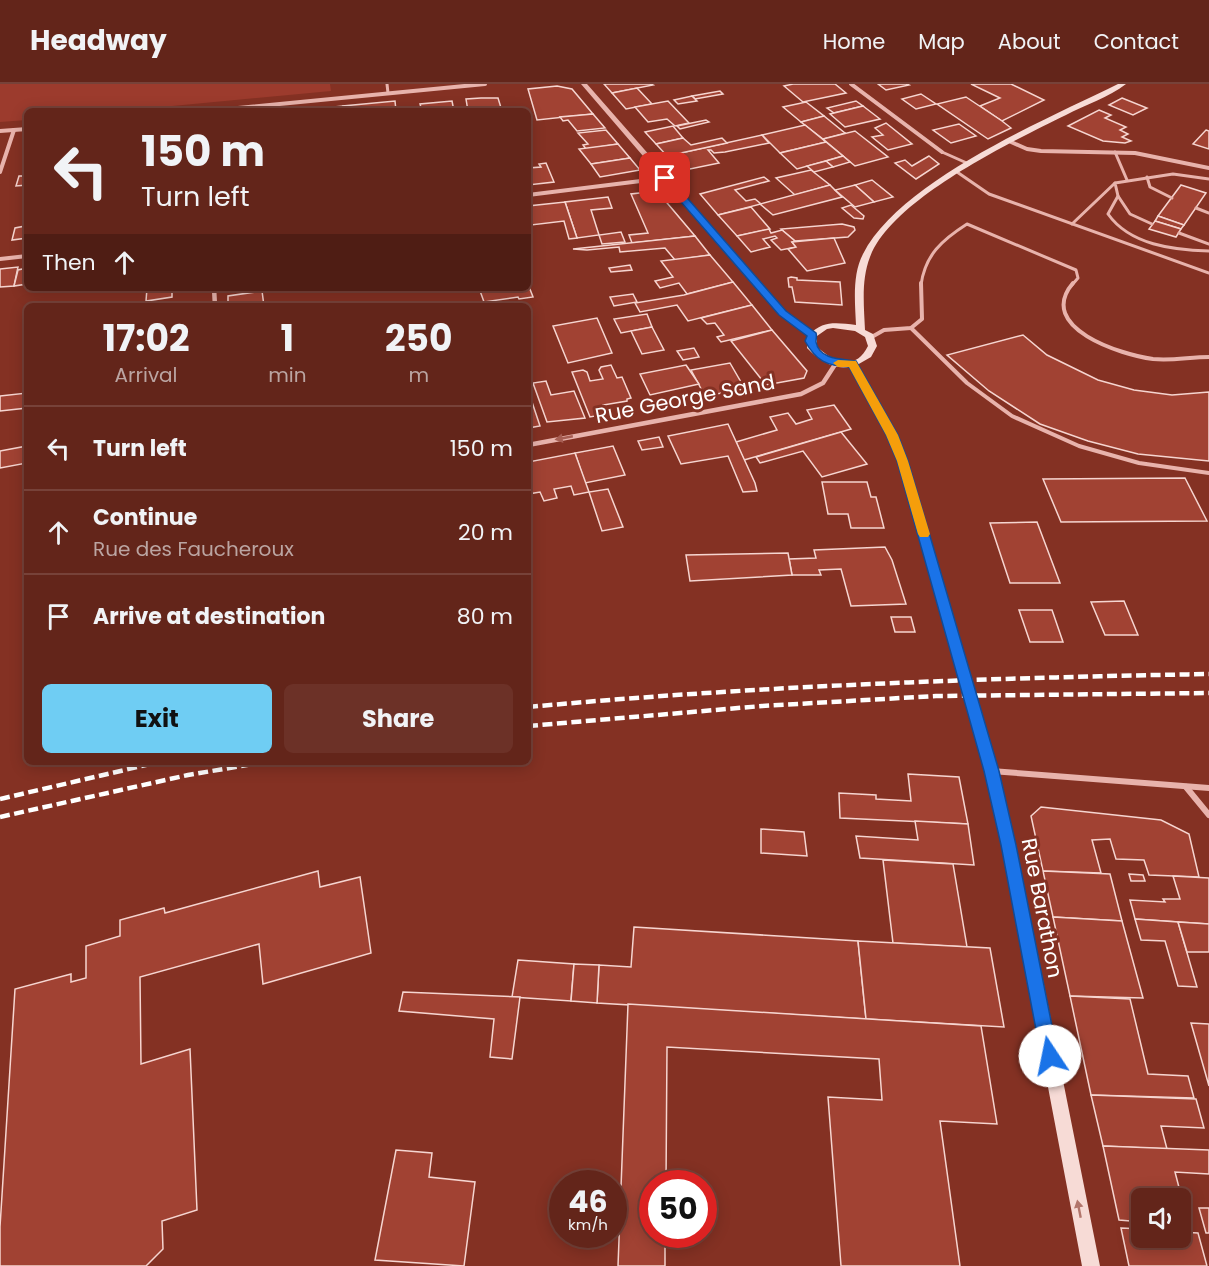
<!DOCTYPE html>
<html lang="en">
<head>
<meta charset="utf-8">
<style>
  body { margin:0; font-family:Poppins,sans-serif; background:#6c3127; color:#f1f3f6; height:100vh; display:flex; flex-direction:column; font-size:22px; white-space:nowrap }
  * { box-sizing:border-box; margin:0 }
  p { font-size:20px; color:#bba5a2 }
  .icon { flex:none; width:33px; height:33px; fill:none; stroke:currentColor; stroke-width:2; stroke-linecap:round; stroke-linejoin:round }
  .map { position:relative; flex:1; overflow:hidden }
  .panel { position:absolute; left:24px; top:219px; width:507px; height:462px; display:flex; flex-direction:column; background:#63251a; border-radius:9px; box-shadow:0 3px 15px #0003,0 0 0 2px #774239 }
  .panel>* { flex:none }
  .hud { position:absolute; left:24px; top:24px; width:507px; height:183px; border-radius:9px; box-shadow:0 3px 15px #0003,0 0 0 2px #774239; background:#63251a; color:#f1f3f6; overflow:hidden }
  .fabs { position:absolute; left:1131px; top:1104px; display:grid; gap:12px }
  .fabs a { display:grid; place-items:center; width:60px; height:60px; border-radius:9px; background:#63251a; box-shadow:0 3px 15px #0003,0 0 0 2px #774239; font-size:30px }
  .speed { position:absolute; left:549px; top:1086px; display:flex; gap:12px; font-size:30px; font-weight:700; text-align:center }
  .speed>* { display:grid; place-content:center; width:78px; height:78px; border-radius:50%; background:#63251a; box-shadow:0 3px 15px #0003,0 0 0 2px #774239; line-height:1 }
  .speed small { font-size:15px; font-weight:400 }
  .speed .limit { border:9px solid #d22; background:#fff; color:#111 }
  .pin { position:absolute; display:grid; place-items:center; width:51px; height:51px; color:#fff; margin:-26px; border-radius:12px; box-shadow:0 3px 9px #0006 }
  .me { position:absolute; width:66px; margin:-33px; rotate:349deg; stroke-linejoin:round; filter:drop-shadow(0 0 4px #0008) }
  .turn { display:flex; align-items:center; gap:21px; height:126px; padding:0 18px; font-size:27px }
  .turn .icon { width:78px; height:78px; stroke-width:2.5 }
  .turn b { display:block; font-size:42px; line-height:51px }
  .then { display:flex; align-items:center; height:57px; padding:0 18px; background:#0003; gap:12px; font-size:22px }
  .eta { display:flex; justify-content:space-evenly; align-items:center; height:102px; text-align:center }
  .eta b { font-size:36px; font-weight:700; line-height:42px }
  .action { display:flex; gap:12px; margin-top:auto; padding:12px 18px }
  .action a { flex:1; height:69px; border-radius:9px; background:#6fcdf3; color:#111; font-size:24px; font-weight:700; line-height:69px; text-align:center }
  .action a+a { background:#6c3127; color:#f1f3f6 }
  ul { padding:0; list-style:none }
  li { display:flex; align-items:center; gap:18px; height:84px; padding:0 18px; border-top:2px solid #774239 }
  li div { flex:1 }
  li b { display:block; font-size:22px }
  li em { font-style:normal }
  header { display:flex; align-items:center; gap:36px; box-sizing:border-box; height:84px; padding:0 30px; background:#63251a; border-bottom:2px solid #774239 }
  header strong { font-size:28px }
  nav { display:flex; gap:33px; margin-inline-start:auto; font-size:21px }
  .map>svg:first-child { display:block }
  .green { fill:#9c3b2d }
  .building { fill:#a14233; stroke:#f6d5d0; stroke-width:1.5 }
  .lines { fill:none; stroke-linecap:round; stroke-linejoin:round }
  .service-far1 { stroke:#e8b3ac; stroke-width:3 }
  .service { stroke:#e8b3ac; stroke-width:4 }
  .pedestrian { stroke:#e8b3ac; stroke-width:3 }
  .minor-far2 { stroke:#e8b3ac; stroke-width:4 }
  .minor-far1 { stroke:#e8b3ac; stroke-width:4.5 }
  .minor { stroke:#e8b3ac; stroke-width:6 }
  .tertiary { fill:#e8b3ac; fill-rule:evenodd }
  .secondary { fill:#f7dbd6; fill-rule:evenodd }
  .rail { stroke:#fff; stroke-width:4.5; stroke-dasharray:10 4.5; stroke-linecap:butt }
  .oneway { fill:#a75e53 }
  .oneway2 { fill:#b2756b }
  .route { fill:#1a73e8; stroke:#114b97; stroke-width:1.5 }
  .slow { fill:#f59e0b }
  .labels { text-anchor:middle; stroke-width:6; stroke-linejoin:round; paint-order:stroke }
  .street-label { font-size:21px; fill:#fff; stroke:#843123 }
</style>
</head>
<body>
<header>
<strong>Headway</strong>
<nav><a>Home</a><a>Map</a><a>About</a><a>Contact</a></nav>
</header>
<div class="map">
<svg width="1209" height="1182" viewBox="0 0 1209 1182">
  <rect width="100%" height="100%" fill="#843123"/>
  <!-- green -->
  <polygon class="green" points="0,0 330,0 331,7 120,27 27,27 27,36 0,38"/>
  <!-- building -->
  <g class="building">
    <polygon points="604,0 651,0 653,1 612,9"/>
    <polygon points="793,0 835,0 846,9 803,18 784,2"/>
    <polygon points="878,0 907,0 909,1 886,6"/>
    <polygon points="971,0 1011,0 1044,16 1002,37 980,22 1000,14"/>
    <polygon points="557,2 572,5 593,30 537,36 528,5"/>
    <polygon points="637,4 652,20 626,25 612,9"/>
    <polygon points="720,7 723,10 695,15 692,12"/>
    <polygon points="921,10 936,20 916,25 902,15"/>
    <polygon points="692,12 697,17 678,20 674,16"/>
    <polygon points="966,13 1002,37 1011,44 988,55 937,20"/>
    <polygon points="481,14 498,14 502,27 468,27 466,15"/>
    <polygon points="1122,14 1147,24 1133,31 1109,21"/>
    <polygon points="395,17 396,27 344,27 343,22"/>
    <polygon points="452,17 454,27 422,27 420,20"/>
    <polygon points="668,17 689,39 675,42 667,35 648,38 635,23"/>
    <polygon points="856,17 863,22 834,29 827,24"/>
    <polygon points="806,18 824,32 801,38 783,23"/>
    <polygon points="343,22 344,27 293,27"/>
    <polygon points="863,22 880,35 845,43 830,30"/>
    <polygon points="1099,26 1111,31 1105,34 1126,43 1120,46 1128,50 1122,53 1131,57 1125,59 1103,57 1068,42"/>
    <polygon points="593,30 605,44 577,47 568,36 563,37 560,33"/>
    <polygon points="824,32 845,49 846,49 823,55 801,38"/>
    <polygon points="706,36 709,38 680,45 677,42"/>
    <polygon points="886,39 912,60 888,66 872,53 883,51 875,44"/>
    <polygon points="959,40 976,52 951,59 933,46"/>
    <polygon points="805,41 826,58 780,69 762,51"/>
    <polygon points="673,42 683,54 656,60 645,48"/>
    <polygon points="606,46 618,60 586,65 583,61 588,60 578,49"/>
    <polygon points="1206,46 1209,47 1209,65 1193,60"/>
    <polygon points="855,47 888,73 855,82 823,55"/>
    <polygon points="762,51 769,59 725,68 714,69 711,66 708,66 719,79 690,85 676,70"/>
    <polygon points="683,54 691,61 722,54 727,59 667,72 656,60"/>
    <polygon points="826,58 843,72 797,85 780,69"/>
    <polygon points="618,60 630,74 591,80 579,65"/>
    <polygon points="843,72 850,78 833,83 826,77"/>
    <polygon points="929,72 939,80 916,95 895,79 905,76 912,82"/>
    <polygon points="630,74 640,86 600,93 591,80"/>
    <polygon points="826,77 833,83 814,88 807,82"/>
    <polygon points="546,79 554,98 528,101 528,84 541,83 539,80"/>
    <polygon points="811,86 830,101 795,111 776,94"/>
    <polygon points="19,92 27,92 27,101 16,102"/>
    <polygon points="764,93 769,97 735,106 746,117 755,115 761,120 718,131 700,110"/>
    <polygon points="872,96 893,113 874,118 855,101"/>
    <polygon points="830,101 842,113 773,131 760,120"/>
    <polygon points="855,101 874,118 855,123 835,106"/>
    <polygon points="1181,101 1206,109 1184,141 1158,132"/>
    <polygon points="657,107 695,152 632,159 629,151 648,149 631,110"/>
    <polygon points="608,113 612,124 591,126 599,151 577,154 565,118"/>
    <polygon points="565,118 577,154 569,155 564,137 531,141 528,122"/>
    <polygon points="851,121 864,132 863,135 854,134 842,124"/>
    <polygon points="751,123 770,145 737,152 718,131"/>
    <polygon points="1158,132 1184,141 1181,145 1155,137"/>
    <polygon points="27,135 27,154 12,156 15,144 25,142"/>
    <polygon points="1155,137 1181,145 1176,153 1149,145"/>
    <polygon points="842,140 854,143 855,146 848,153 795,157 781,145"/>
    <polygon points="769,145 771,149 782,146 795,157 792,158 796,163 781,166 771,156 777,154 775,152 763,155 770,163 751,168 737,152"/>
    <polygon points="621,148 625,158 602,160 599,151"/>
    <polygon points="695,152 710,171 675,176 665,164 620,168 619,163 587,166 573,165"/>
    <polygon points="834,154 845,179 807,187 788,165 796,163 792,158"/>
    <polygon points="710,171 733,198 687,210 679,199 660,204 655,197 673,193 661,177"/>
    <polygon points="630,181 632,186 611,188 609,184"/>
    <polygon points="18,183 14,202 0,203 0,185"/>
    <polygon points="27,184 27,200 14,202 18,186"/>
    <polygon points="791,193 797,194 797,196 840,198 842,221 795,218 792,203 789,203 788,194"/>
    <polygon points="733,198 752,221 688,237 677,221 640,228 635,219 684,211"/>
    <polygon points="528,200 533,213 519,215 518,213 484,218 479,204 528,204"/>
    <polygon points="48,204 85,204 47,208"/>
    <polygon points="147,204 172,204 172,213 146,217"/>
    <polygon points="262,207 264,222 228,222 228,212"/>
    <polygon points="633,210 637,218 614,222 610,213"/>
    <polygon points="752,221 772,246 721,258 717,253 724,251 715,239 707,240 701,234"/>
    <polygon points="647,230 652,243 621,249 614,235"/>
    <polygon points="597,234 612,269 568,279 553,242"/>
    <polygon points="652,243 664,266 642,270 631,247"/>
    <polygon points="772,246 807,287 804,294 766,301 731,257"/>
    <polygon points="1023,251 1047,271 1098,296 1134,306 1172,311 1209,308 1209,377 1138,370 1088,357 1040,340 989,307 947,271"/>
    <polygon points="694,264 699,273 683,276 677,267"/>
    <polygon points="730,279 745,305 705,312 691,286"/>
    <polygon points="611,281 617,294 622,293 631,314 627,315 627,317 603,321 606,330 590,333 572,288 583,286 587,288 590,297 603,295 599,286 601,283"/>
    <polygon points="686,281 699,300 650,311 640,290"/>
    <polygon points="546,297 551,311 574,307 585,334 547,338 533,299"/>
    <polygon points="27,309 27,324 0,327 0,312"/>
    <polygon points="528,315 531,315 540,342 528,344"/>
    <polygon points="834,321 851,345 744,376 736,358 777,346 770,333 788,329 796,340 812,335 807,326"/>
    <polygon points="728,340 755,399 757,407 743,408 728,372 681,380 668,352"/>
    <polygon points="841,348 867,380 822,393 803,367 760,379 756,373"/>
    <polygon points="659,353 663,363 642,366 638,357"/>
    <polygon points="27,362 27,379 0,384 0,367"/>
    <polygon points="613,362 625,391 585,399 575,369"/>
    <polygon points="575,369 589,408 574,411 571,402 554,405 557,414 544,417 540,408 528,410 528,378"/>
    <polygon points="1185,394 1207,437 1061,438 1043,395"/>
    <polygon points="822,398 867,398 871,413 876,413 884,444 851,444 848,430 828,430"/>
    <polygon points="608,405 623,443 602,447 589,408"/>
    <polygon points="1037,438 1060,499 1010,499 990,439"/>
    <polygon points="885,463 892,476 906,520 851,522 841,485 819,486 821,491 792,491 789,475 816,474 814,466"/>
    <polygon points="788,469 792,491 690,497 686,471"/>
    <polygon points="1124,517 1138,551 1105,551 1091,518"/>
    <polygon points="1019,526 1052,526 1063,558 1030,558"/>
    <polygon points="891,533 911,533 915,548 895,548"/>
    <polygon points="908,690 959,693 968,740 840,734 839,709 876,711 876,715 911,717"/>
    <polygon points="1041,723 1161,736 1189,750 1199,793 1149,791 1144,776 1116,775 1110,755 1092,756 1101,789 1043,787 1031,732"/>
    <polygon points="915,737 968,740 974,781 860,774 856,752 918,756"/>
    <polygon points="761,745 804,748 807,772 761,769"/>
    <polygon points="883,776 953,780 967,863 893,859"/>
    <polygon points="318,787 320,803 360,793 371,869 263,900 259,860 140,893 141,980 190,965 197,1126 162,1137 163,1165 146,1182 0,1182 0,1143 15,905 71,890 71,898 86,894 86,862 120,852 120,836 164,824 165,829"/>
    <polygon points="1043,787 1110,790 1122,837 1053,833"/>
    <polygon points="1129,790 1143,791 1145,797 1131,797"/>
    <polygon points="1173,792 1209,794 1209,840 1135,835 1130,816 1165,818 1163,815 1180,815"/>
    <polygon points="1053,833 1122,837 1143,914 1070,912"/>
    <polygon points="1135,835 1178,838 1197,903 1178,902 1165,857 1141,856"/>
    <polygon points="1178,838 1209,840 1209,868 1187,868"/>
    <polygon points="634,843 858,857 866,935 597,919 599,881 631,883"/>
    <polygon points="858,857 990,864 1004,943 866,935"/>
    <polygon points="518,876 574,880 571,917 512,913"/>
    <polygon points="574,880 599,881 597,919 571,917"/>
    <polygon points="403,908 520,913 512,975 490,973 494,935 399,927"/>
    <polygon points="1070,912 1130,915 1148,990 1188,992 1194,1014 1091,1011"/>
    <polygon points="628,920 981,942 997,1040 940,1037 960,1182 841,1182 828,1013 882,1016 879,975 667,963 666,1100 652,1100 652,1150 665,1150 665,1182 618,1182"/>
    <polygon points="1191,939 1209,940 1209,1002"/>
    <polygon points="1091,1011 1196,1015 1204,1044 1161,1042 1167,1065 1103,1062"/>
    <polygon points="1103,1062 1209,1066 1209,1090 1175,1088 1189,1142 1180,1141 1180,1114 1142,1114 1142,1138 1119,1136"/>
    <polygon points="396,1066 432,1069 429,1093 475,1098 464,1182 375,1176"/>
    <polygon points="1199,1124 1209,1124 1209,1149 1206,1149"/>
    <polygon points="1121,1144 1142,1145 1142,1154 1180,1154 1180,1148 1198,1149 1207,1182 1129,1182"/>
  </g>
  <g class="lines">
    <!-- service-far1 -->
    <g class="service-far1">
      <polyline points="387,0 388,9"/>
      <polyline points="1115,68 1127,96"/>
      <polyline points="957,88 989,110 1209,189"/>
      <polyline points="1147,93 1150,103 1172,114"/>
      <path d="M1209 95 1173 90 1115 99 1118 112 1108 130C1130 161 1173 166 1209 167"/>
      <polyline points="1118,112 1130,130 1152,140"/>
      <polyline points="1196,124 1209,129"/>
      <polyline points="1072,140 1115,99"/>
      <polyline points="1179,149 1209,160"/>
      <path d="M921 201C925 171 942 156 967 140L1076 186 1078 194 1072 201"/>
    </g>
    <!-- service -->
    <g class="service">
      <path d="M1073 199C1035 244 1122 271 1153 275 1172 277 1190 273 1209 273"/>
      <polyline points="911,244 967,299 1012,332 1079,362 1139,379 1209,389"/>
      <polyline points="870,254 884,246 911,244 922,235 921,199"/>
    </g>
    <!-- pedestrian -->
    <polyline class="pedestrian" points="942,68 969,80"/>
    <!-- minor-far2 -->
    <g class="minor-far2">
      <polyline points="851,0 942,68"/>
      <polyline points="207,27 485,0"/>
      <polyline points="0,47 27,45"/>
      <polyline points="1011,58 1027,65 1041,67 1135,69 1209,84"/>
      <polyline points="0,88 14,46"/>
      <polyline points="528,111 665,94"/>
      <polyline points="0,175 27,172"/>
    </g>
    <!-- minor-far1 -->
    <g class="minor-far1">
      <polyline points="214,204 215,222"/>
      <polyline points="528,361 801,310 823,299 836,279"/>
    </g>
    <!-- minor -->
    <g class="minor">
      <polyline points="991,687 1209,704"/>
      <polyline points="1186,703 1209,731"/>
    </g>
    <!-- tertiary -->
    <polygon class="tertiary" points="581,0 587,0 786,227 816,249 816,253 810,253 780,231"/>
    <!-- secondary -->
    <path class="secondary" d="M1118 0H1126C1109 13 1085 21 1066 31 1011 58 892 115 870 173 861 196 864 222 865 246L873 250 877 262 871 273 857 281 897 351 907 377 997 687 1016 761 1100 1182H1082L1002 761 985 687 897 377 887 351 849 283C833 286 818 275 807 264L809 251C823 236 837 239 856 241 855 218 852 191 863 170 900 97 1045 36 1118 0ZM833 244 855 247 865 253 868 262C855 288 834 278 817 263V252L827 245Z"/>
    <!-- rail -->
    <g class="rail">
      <path d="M528 623C755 602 982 594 1209 590"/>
      <polyline points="528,642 762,622 936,612 1209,609"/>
      <polyline points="0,715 159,678"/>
      <polyline points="0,733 188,691 265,678"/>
    </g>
  </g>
  <!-- one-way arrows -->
  <defs><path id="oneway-solid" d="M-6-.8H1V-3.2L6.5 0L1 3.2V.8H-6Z" transform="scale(1.5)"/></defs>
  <use class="oneway" href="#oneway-solid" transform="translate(564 354) rotate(169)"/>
  <use class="oneway2" href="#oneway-solid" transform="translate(1079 1125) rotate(-101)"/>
  <!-- route -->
  <path class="route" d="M662 92H668L786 227 816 249C817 252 816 255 816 258 819 276 843 275 856 277L898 351 908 377 999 687 1016 761 1058 972 1056 978 1050 980 1043 978 1041 972 1001 761 984 687 897 377 886 351 849 283C827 282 816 277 805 257L807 252 779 231 662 96Z"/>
  <!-- slow -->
  <polygon class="slow" points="838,276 856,277 898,351 908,377 930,450 928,453 920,453 918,450 897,377 886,351 849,283 838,283 833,279"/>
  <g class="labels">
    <!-- street labels -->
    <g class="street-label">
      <text transform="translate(685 315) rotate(-11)" y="7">Rue George Sand</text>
      <text transform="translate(1042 824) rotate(79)" y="7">Rue Barathon</text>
    </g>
  </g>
</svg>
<div class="fabs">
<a><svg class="icon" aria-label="sound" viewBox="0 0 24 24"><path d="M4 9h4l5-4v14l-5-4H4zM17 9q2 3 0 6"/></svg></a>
</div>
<div class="speed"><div>46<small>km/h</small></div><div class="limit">50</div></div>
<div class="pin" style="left:665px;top:94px;background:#d93025"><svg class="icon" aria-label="arrive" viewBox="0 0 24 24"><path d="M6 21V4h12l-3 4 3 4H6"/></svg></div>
<svg class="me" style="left:1050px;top:972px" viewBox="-20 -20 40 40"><circle r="19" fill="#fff"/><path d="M0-13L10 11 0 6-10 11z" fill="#1a73e8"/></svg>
<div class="hud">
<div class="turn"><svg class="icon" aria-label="left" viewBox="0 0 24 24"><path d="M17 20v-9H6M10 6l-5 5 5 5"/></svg><div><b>150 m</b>Turn left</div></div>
<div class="then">Then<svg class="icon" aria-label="ahead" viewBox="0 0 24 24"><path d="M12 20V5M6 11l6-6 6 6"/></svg></div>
</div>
<section class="panel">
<div class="eta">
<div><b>17:02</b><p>Arrival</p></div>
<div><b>1</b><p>min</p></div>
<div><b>250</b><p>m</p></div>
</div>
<ul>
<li><svg class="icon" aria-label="left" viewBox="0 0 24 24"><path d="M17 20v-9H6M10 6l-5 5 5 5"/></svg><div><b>Turn left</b></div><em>150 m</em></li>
<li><svg class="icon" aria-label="ahead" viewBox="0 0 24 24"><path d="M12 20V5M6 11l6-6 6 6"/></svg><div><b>Continue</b><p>Rue des Faucheroux</p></div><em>20 m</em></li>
<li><svg class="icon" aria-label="arrive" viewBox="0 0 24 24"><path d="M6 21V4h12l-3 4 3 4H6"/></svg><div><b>Arrive at destination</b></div><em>80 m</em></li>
</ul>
<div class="action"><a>Exit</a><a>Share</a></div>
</section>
</div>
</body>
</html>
